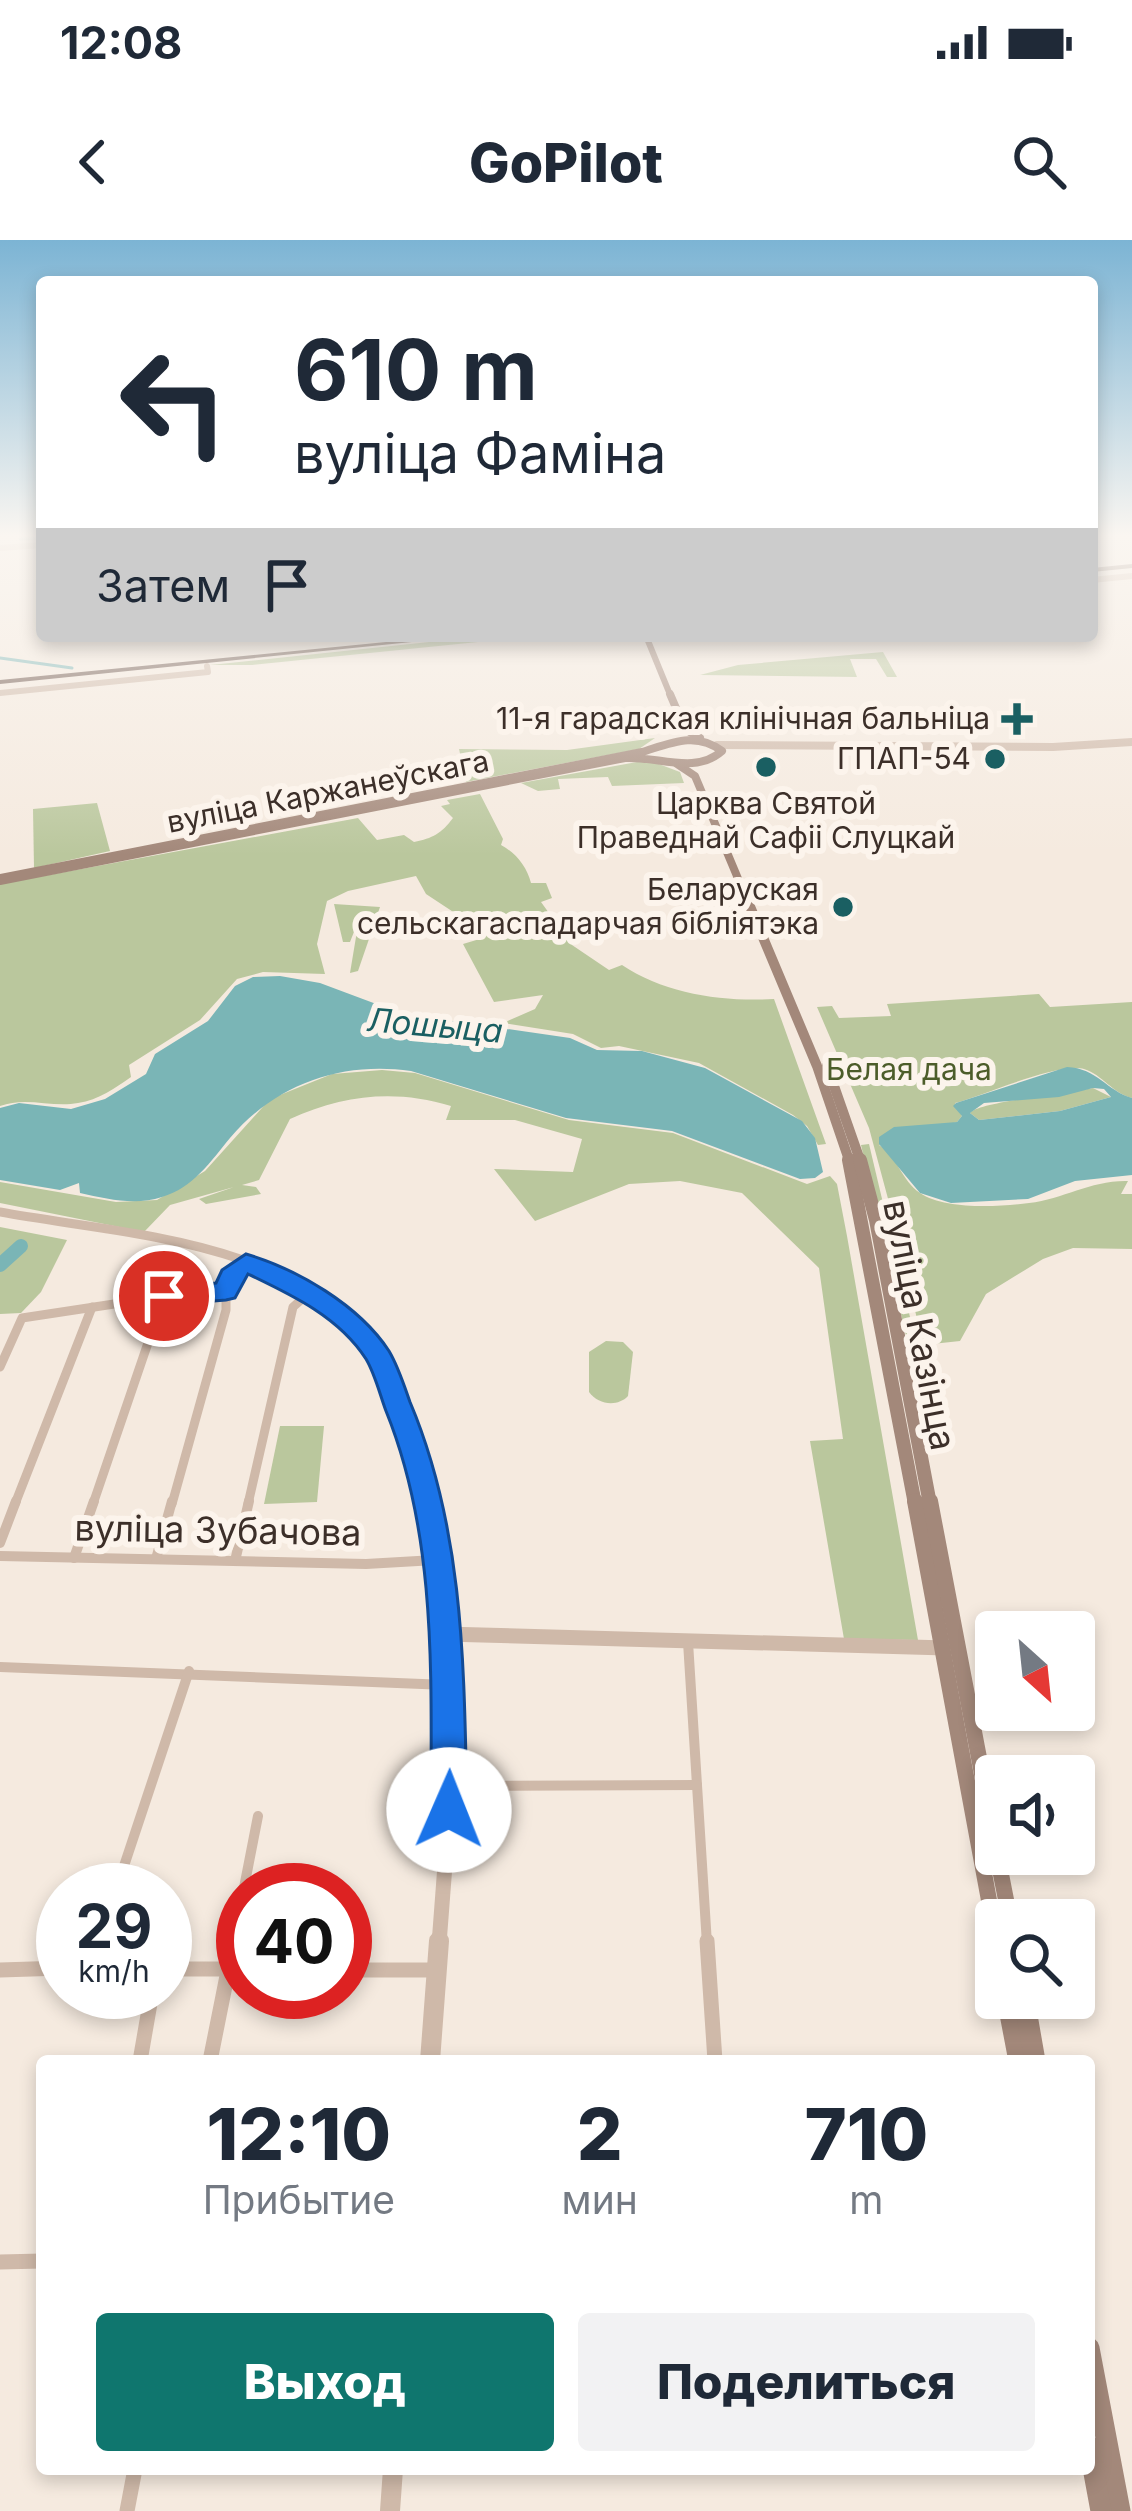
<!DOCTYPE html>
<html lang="ru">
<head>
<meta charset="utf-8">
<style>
  body { margin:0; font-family:Inter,sans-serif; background:#f2f2f3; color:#1f2937; height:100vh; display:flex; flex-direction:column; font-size:45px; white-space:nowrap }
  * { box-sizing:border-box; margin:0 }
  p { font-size:39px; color:#747a83 }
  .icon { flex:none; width:66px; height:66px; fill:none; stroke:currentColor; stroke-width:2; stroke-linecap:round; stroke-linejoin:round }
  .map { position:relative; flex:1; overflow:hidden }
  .side { position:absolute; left:36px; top:1815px; width:1059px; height:420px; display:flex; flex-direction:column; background:#fff; border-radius:12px; box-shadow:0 6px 18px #0003 }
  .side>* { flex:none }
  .hud { position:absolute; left:36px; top:36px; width:1062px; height:366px; border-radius:12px; box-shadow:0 6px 18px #0003; background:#fff; color:#1f2937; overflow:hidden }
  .needle { width:78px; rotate:153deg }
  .tools { position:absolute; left:975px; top:1371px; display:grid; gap:24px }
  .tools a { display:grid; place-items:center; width:120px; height:120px; border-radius:12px; background:#fff; box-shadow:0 6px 18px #0003; font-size:60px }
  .speed { position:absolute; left:36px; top:1623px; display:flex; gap:24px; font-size:60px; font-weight:700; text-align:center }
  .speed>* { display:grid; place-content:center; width:156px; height:156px; border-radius:50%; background:#fff; box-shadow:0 6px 18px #0003; line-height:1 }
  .speed small { font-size:30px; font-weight:400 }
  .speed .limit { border:18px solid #d22; background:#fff; color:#111 }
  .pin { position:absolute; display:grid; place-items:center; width:102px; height:102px; color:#fff; margin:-51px; border:6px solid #fff; border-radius:50%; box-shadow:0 3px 12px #0007 }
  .me { position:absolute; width:132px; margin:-66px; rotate:1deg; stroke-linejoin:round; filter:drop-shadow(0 0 9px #0008) }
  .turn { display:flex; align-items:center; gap:42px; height:252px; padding:0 60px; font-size:54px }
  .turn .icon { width:156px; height:156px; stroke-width:2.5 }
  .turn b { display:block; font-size:84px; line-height:102px }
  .then { display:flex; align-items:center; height:114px; padding:0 60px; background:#0003; gap:24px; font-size:45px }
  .eta { display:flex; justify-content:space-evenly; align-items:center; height:204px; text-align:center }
  .eta b { font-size:72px; font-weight:800; line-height:84px }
  .cta { display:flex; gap:24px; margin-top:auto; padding:24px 60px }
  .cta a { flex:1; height:138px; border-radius:12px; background:#0f766e; color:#fff; font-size:48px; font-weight:800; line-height:138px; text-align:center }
  .cta a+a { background:#f2f2f3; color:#1f2937 }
  .status { display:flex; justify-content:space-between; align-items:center; height:84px; padding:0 60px; background:#fff; direction:ltr }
  .status svg { height:33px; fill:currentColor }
  header { display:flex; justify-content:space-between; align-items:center; height:156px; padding:0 60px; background:#fff; font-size:54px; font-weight:800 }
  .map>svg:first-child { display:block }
  .green { fill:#bac79d }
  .water { fill:#7ab5b6; fill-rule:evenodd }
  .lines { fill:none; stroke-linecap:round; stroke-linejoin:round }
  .stream { stroke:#7ab5b6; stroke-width:3 }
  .river { stroke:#7ab5b6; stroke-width:14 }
  .minor-far2 { stroke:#cfb9a9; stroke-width:9 }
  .minor-far1 { stroke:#cfb9a9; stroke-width:10 }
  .minor { stroke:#cfb9a9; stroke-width:15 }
  .tertiary-far3 { stroke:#cfb9a9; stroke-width:6 }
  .tertiary-far2 { stroke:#cfb9a9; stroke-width:8 }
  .tertiary-far1 { stroke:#cfb9a9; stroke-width:15 }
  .tertiary { stroke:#cfb9a9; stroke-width:20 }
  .secondary-far5 { stroke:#a3887a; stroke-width:6 }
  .secondary-far4 { stroke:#a3887a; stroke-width:8 }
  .secondary-far3 { stroke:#a3887a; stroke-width:10 }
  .secondary-far2 { stroke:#a3887a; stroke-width:14 }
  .secondary-far1 { stroke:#a3887a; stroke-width:16 }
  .secondary { stroke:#a3887a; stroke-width:21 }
  .trunk { fill:#6e564c; fill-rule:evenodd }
  .route { fill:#1a73e8; stroke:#114b97; stroke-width:3 }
  .poi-dot { fill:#1a5f62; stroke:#fcf4ec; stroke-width:4.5 }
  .labels { text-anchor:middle; stroke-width:12; stroke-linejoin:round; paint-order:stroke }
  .far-poi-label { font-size:30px; fill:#3c2f29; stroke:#fcf4ec; text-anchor:end }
  .far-street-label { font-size:30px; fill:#3c2f29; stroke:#fcf4ec }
  .far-park-label { font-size:30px; fill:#4c5d2a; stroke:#fcf4ec }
  .far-water-label { font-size:33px; font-style:italic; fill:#1a5f62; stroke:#fcf4ec }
  .street-label { font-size:36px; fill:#3c2f29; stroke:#fcf4ec }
</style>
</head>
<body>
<div class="status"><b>12:08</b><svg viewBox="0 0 49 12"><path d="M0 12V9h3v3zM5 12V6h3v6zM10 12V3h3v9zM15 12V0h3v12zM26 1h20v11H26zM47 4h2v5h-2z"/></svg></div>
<header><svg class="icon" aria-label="back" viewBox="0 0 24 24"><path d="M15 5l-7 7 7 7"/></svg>GoPilot<svg class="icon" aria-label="search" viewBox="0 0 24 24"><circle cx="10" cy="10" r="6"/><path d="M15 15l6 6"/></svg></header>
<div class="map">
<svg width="1132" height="2271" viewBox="0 0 1132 2271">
  <rect width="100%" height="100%" fill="#f5eadf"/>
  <!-- green -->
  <g class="green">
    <polygon points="486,396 536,396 252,425 210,425"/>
    <polygon points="883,412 897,437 887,437 876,419 850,419 857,437 700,435 738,425"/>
    <polygon points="655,498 639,509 466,542 459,509 567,510"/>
    <polygon points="648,520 680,532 684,543 612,546 608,537 558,539 560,549 538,551 521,543"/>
    <path d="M480 554 503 599 501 605C516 613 527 627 531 643H546L552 658 541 662 572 705 609 730 622 725C665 754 723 762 774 759L826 904 818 905 807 886 793 875 699 823 619 806 601 808 573 794 503 783 535 769 543 755 494 762 463 704 483 698 473 685 426 654 416 636 348 651 327 661 317 704 325 734 263 732 237 739 200 780 129 825 131 837C115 848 99 860 78 863 52 868 26 856 0 866V644L358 578 377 600 404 595 414 602C433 598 441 594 453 578L441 566 450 564 447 560Z"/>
    <polygon points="97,563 110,611 34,628 33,569"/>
    <polygon points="334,664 380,667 358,731 350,733 359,679 350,702 343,702"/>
    <path d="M1039 754 1050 767 1132 762V858C1112 853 1103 835 1084 829 1058 822 985 855 955 863L962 876 957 882 879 905C898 917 901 940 920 953 945 970 999 967 1029 963 1064 959 1091 940 1128 941L1121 954H1132V1009L1073 1008 1043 1019 986 1054 960 1101 923 1105 896 988 906 982 894 981 869 888 817 767 832 766 839 778 891 776 887 764Z"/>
    <path d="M382 830 415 833 569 880 673 893 807 944 830 936 837 944 847 996 918 1400 844 1399 810 1201 843 1199 819 1028 742 953 680 941 629 944 535 981 494 929 573 932 582 899 515 880H446L451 866C395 849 343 855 290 879L259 940 242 945 256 947 261 954 206 964 199 959 234 947 170 965 144 992 0 963V942L116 962 157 960 205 931 270 859 332 834Z"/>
    <path d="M1093 848 1111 857 1060 871 979 880 970 873C978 862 1070 853 1093 848Z"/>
    <polygon points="869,904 919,1115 909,1108 861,905"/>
    <polygon points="0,987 67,1000 41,1052 21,1073 0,1074"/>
    <path d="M606 1101 623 1102 633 1112 628 1156C618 1167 598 1165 589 1152V1112Z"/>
    <polygon points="280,1186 324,1186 317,1262 264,1264"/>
  </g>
  <!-- water -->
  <g class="water">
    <path d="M280 736 320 743 403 774 570 798 597 810 642 811 705 828 802 881 815 898 823 932 815 938 800 939 672 891 566 878 411 831C341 821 276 844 230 898 211 921 193 948 162 957 135 966 107 959 80 953L79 943 60 950 0 940V868L19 863 71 869 105 859 146 834 155 814 208 781 235 746 253 737Z"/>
    <path d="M1067 827C1097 828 1107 851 1132 858V935L1075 941 1028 959 951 963 920 953 879 904V897L894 887 957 882 962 876 953 866 956 863ZM1093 848 1104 849 1111 857 1060 871 979 880 970 873 984 863 1059 857Z"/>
  </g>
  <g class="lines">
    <!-- stream -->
    <g class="stream">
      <polyline points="20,299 42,298"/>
      <polyline points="0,418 72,428"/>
    </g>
    <!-- river -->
    <polyline class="river" points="0,1025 21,1006"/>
    <!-- minor-far2 -->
    <g class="minor-far2">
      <path d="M0 972C124 995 300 999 378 1116 406 1159 416 1214 427 1264"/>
      <polyline points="0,1127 22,1078 193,1052 226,1052 231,1036 246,1023"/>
      <polyline points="15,1264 92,1067"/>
      <polyline points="93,1264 164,1056"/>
      <polyline points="172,1264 226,1070 226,1052"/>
      <polyline points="248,1264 293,1067 310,1052"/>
    </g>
    <!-- minor-far1 -->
    <g class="minor-far1">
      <polyline points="426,1261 445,1346 444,1394"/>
      <polyline points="0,1303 16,1261"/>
      <polyline points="0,1316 366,1324 435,1320"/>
      <polyline points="74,1318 94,1261"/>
      <polyline points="156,1319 172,1261"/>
      <polyline points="435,1320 432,1357 444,1394"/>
      <polyline points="235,1321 249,1261"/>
      <polyline points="688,1402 707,1704"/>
      <polyline points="0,1427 447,1445"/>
      <polyline points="451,1546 697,1545"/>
      <polyline points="116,1650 189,1431"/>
      <polyline points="233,1704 258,1576"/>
    </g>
    <!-- minor -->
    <g class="minor">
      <polyline points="707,1701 715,1821"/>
      <polyline points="165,1729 243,1729"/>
      <polyline points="0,1730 63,1728"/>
      <polyline points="345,1730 437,1730"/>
      <polyline points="140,1821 152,1752"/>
      <polyline points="210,1821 234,1701"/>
      <polyline points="0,2022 42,2021"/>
      <polyline points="127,2271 135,2229"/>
    </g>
    <!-- tertiary-far3 -->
    <g class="tertiary-far3">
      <polyline points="0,308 42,305"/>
      <polyline points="1092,340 1132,336"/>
      <polyline points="0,453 208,432 207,426"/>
    </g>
    <!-- tertiary-far2 -->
    <polyline class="tertiary-far2" points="717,505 1053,507 1132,502"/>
    <!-- tertiary-far1 -->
    <polyline class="tertiary-far1" points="439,1704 451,1546 444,1394 946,1408"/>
    <!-- tertiary -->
    <g class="tertiary">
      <polyline points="430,1821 439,1701"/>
      <polyline points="390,2271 393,2229"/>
    </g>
    <!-- secondary-far5 -->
    <polyline class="secondary-far5" points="646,396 671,457"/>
    <!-- secondary-far4 -->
    <g class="secondary-far4">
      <polyline points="670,454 685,489 700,498"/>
      <polyline points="677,524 695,536 747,660"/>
      <path d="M0 638 642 512C671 503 696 491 722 511 695 535 658 516 625 518L0 641"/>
    </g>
    <!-- secondary-far3 -->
    <g class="secondary-far3">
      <polyline points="746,657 817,826 850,923"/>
      <polyline points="827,826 861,923"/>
    </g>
    <!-- secondary-far2 -->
    <g class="secondary-far2">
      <polyline points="849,920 915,1264"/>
      <polyline points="860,920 876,980 930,1264"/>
    </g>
    <!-- secondary-far1 -->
    <g class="secondary-far1">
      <polyline points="915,1261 996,1698"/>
      <polyline points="930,1261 996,1607"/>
      <polyline points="997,1614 1010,1680"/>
    </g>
    <!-- secondary -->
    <g class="secondary">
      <polyline points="1007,1758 1019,1821"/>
      <polyline points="1024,1758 1035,1821"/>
      <polyline points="1089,2108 1120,2271"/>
      <polyline points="1089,2206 1101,2271"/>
    </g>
    <!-- trunk -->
    <g class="trunk">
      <polygon points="1132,324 1132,328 1092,332 1092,328"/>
      <polygon points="447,396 471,396 0,444 0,440"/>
    </g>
  </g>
  <!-- sky -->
  <linearGradient id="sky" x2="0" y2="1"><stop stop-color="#7cb4d4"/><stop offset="0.48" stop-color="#faf6f1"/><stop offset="1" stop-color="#faf6f1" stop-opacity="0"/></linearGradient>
  <rect width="1132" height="615" fill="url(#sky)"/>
  <!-- route -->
  <path class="route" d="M246 1014C297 1029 359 1065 389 1111 398 1126 404 1145 410 1162 465 1292 464 1431 467 1570L462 1582 449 1587 436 1582 431 1570C431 1436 437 1297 386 1171 380 1155 375 1134 366 1119 339 1077 292 1055 248 1034L235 1058 226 1060 164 1065 151 1056 164 1047 216 1043 222 1030Z"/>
  <!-- markers -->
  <g class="poi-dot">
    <path d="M1011 461h12v12h12v12h-12v12h-12v-12h-12v-12h12z"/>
    <circle cx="995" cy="519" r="12"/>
    <circle cx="766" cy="527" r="12"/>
    <circle cx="843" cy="667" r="12"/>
  </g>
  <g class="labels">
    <!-- far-poi labels -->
    <g class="far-poi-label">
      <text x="990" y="489">11-я гарадская клінічная бальніца</text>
      <text x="971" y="529">ГПАП-54</text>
      <text x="766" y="574" text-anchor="middle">Царква Святой<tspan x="766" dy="34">Праведнай Сафіі Слуцкай</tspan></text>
      <text x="819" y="660">Беларуская<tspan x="819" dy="34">сельскагаспадарчая бібліятэка</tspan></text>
    </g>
    <!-- far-street labels -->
    <g class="far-street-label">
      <text transform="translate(328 552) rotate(-11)" y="10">вуліца Каржанеўскага</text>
    </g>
    <!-- far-park labels -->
    <g class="far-park-label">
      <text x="909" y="840">Белая дача</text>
    </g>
    <!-- far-water labels -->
    <g class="far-water-label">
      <text transform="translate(435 785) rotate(5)" y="12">Лошыца</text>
    </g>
    <!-- street labels -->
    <g class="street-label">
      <text transform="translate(920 1085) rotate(79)" y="13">вуліца Казінца</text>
      <text transform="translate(218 1290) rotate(1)" y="13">вуліца Зубачова</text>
    </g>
  </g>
</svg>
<div class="tools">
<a><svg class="needle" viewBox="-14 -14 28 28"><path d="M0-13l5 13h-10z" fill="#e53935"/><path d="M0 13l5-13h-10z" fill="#747a83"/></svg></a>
<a><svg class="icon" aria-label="sound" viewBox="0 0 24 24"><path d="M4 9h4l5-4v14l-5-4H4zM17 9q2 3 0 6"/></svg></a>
<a><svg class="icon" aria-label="search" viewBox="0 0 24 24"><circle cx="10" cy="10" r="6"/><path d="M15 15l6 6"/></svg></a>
</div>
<div class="speed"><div>29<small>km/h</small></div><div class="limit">40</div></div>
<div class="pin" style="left:164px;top:1056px;background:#d93025"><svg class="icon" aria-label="arrive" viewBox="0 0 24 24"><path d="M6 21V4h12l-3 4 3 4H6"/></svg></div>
<svg class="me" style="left:449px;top:1570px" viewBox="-20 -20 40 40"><circle r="19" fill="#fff"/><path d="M0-13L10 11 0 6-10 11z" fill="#1a73e8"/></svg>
<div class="hud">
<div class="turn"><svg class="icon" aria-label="left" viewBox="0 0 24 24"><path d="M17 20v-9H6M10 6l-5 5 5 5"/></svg><div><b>610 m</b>вуліца Фаміна</div></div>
<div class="then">Затем<svg class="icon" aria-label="arrive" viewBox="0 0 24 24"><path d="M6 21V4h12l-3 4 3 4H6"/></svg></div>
</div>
<section class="side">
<div class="eta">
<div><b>12:10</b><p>Прибытие</p></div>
<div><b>2</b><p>мин</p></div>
<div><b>710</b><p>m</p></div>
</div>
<div class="cta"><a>Выход</a><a>Поделиться</a></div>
</section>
</div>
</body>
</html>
